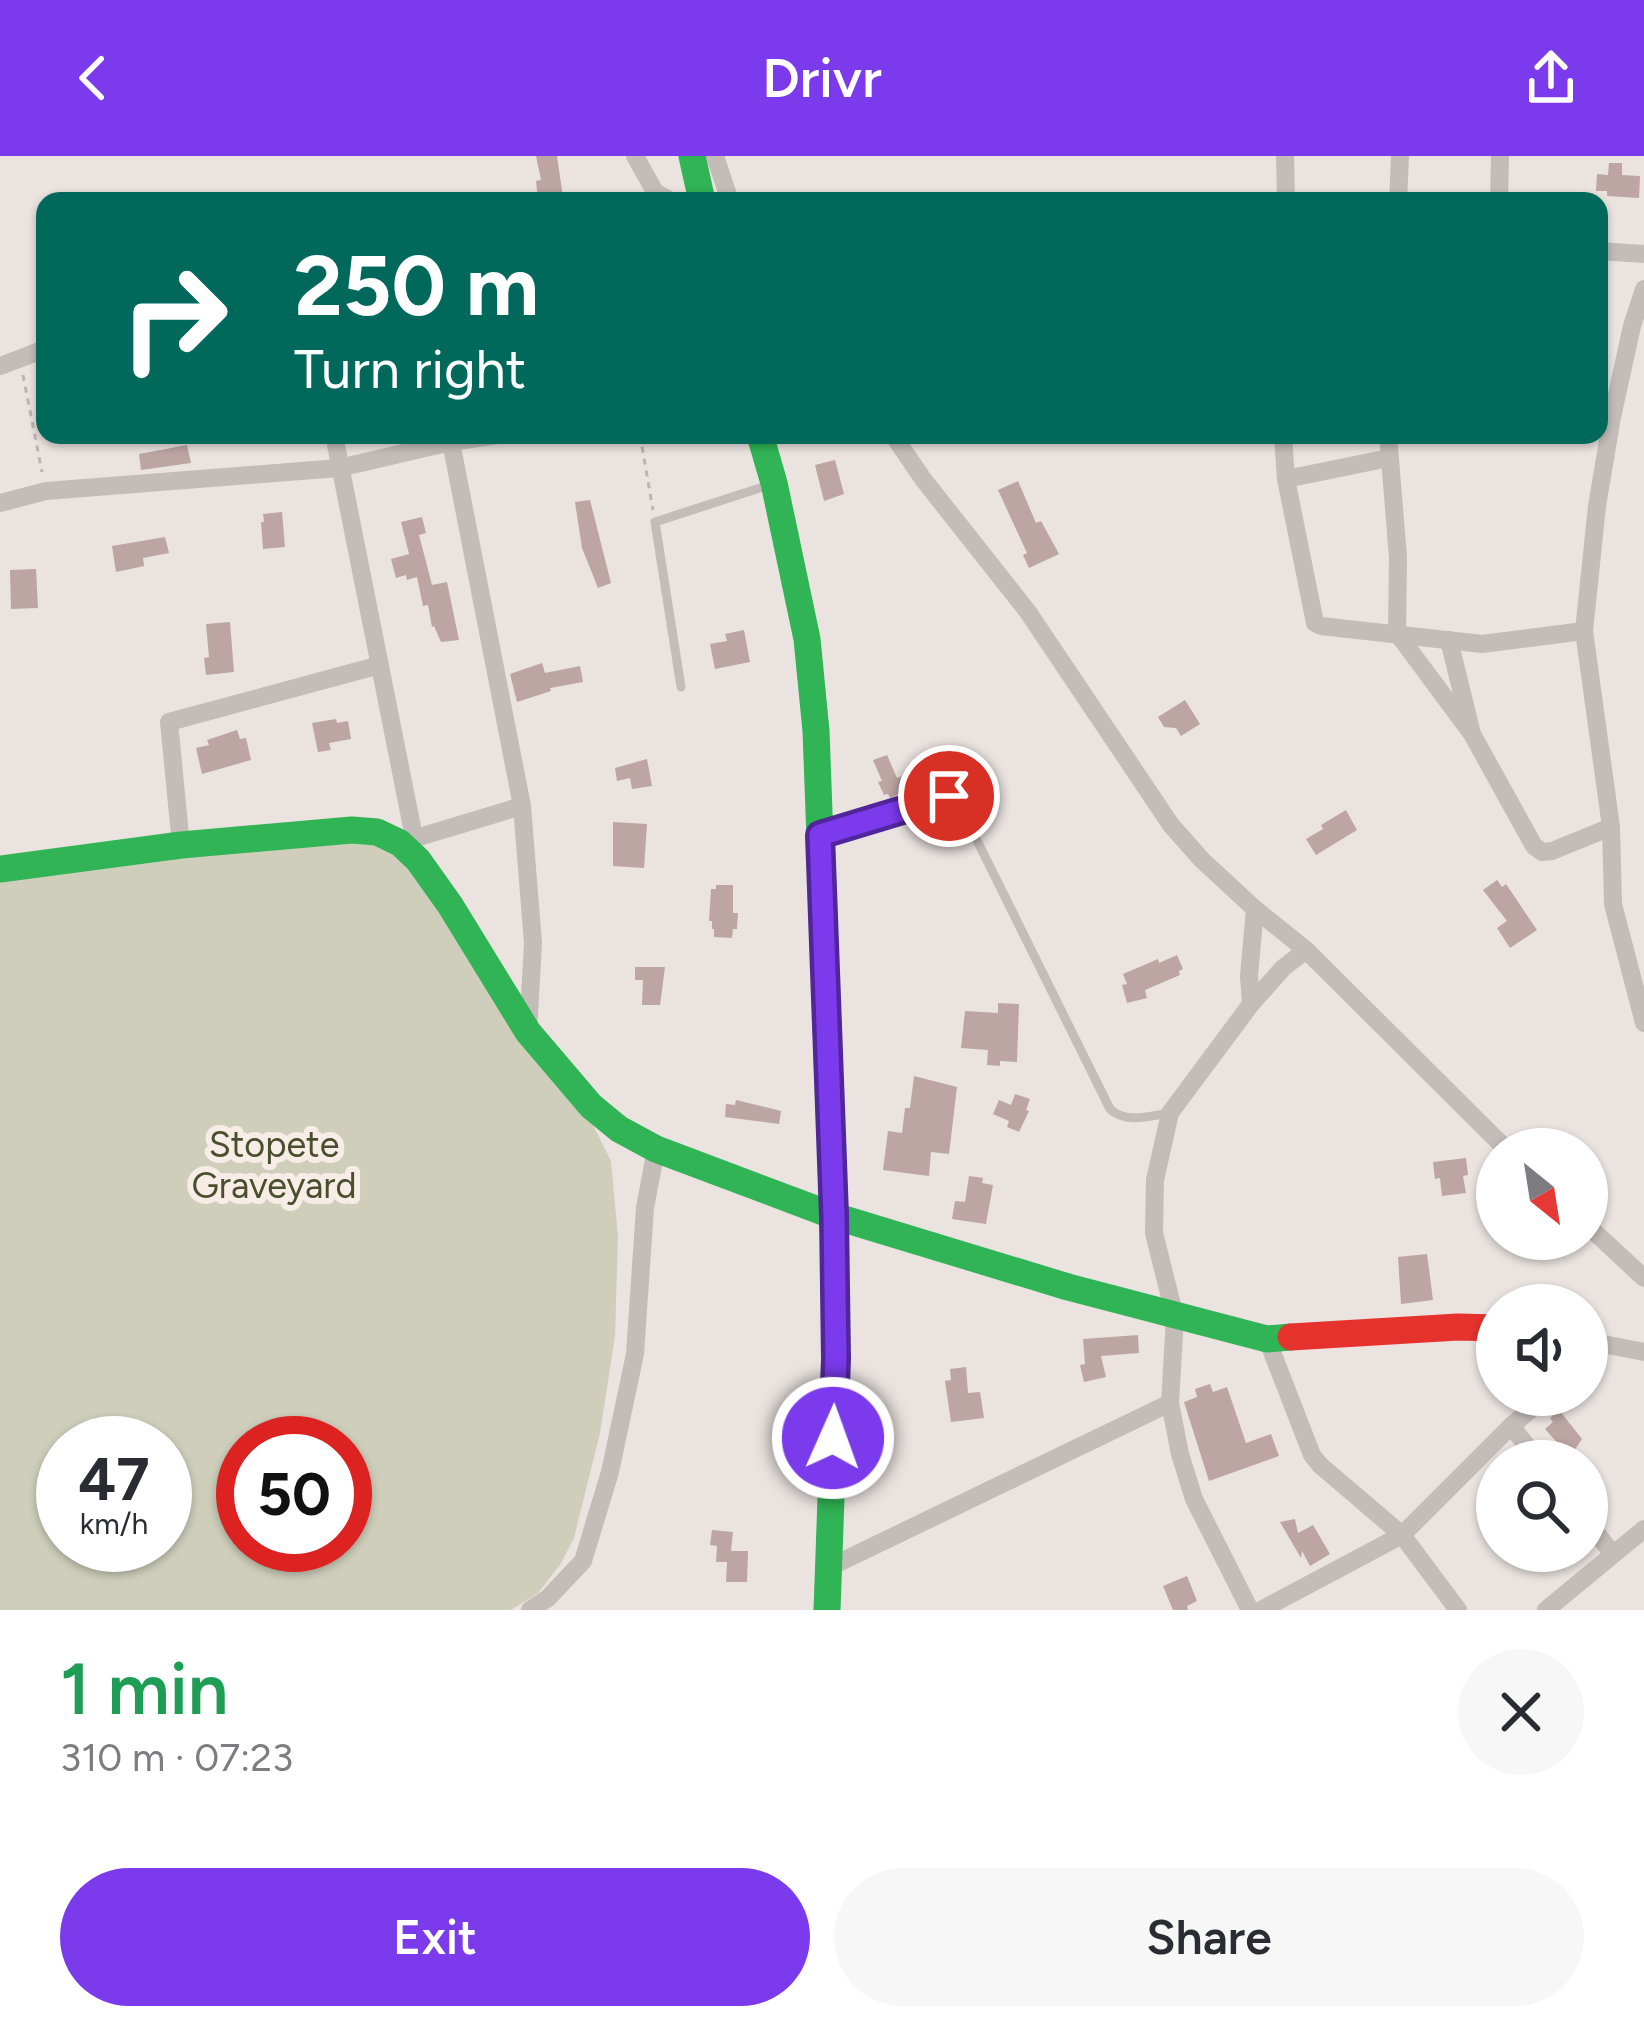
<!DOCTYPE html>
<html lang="en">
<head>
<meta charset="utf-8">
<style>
  body { margin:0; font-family:Figtree,sans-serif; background:#f7f7f7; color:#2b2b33; height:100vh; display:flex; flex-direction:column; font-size:45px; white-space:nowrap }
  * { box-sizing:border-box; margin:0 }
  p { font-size:39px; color:#7c7c81 }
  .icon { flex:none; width:66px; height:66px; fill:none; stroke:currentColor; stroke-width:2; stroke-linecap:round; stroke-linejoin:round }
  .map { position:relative; height:1454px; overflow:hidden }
  .details { display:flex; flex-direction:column; background:#fff; flex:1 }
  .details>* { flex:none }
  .banner { position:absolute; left:36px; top:36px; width:1572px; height:252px; border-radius:24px; box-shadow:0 3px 9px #0004; background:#00695c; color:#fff; overflow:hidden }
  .needle { width:78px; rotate:150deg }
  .controls { position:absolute; left:1476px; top:972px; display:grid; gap:24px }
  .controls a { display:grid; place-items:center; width:132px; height:132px; border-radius:50%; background:#fff; box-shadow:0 3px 9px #0004; font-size:60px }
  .speed { position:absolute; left:36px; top:1260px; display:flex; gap:24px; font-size:60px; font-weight:700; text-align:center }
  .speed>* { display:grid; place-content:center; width:156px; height:156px; border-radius:50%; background:#fff; box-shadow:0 3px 9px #0004; line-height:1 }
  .speed small { font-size:30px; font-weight:400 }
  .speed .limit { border:18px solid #d22; background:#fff; color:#111 }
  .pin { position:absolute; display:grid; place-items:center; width:102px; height:102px; color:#fff; margin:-51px; border:6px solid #fff; border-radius:50%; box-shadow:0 3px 12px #0007 }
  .me { position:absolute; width:132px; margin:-66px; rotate:2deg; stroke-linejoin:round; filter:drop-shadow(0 0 9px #0008) }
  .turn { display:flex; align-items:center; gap:42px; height:252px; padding:0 60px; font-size:54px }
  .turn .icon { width:156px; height:156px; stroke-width:2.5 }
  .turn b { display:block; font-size:84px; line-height:102px }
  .round { display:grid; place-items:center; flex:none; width:126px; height:126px; border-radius:63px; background:#f7f7f7 }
  .headline { display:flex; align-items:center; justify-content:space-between; height:204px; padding:0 60px }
  h1 { font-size:72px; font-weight:600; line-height:90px; color:#1e9e55 }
  .cta { display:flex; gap:24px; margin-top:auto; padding:24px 60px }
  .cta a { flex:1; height:138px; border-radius:72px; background:#7c3aed; color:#fff; font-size:48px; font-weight:600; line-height:138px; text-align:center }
  .cta a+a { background:#f7f7f7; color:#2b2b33 }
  header { display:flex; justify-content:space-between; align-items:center; height:156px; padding:0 60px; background:#7c3aed; color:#fff; font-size:54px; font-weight:600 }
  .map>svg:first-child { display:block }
  .green { fill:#cecebb; fill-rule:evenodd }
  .building { fill:#bca5a3 }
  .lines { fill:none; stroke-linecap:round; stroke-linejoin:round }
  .path { stroke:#bcb4b1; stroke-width:3; stroke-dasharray:6 6; stroke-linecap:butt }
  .lane { stroke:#c3bcb9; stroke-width:9 }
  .street { stroke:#c3bcb9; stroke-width:18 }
  .fast { stroke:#30b455; stroke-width:27 }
  .jam { stroke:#e5322d; stroke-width:27 }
  .route-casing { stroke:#51269a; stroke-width:30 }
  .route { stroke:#7c3aed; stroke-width:21 }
  .labels { text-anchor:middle; stroke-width:12; stroke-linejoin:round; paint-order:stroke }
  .park-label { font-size:36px; fill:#494f2d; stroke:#f7ece6 }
</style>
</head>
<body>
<header><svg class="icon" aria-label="back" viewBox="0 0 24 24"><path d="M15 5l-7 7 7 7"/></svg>Drivr<svg class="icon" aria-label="share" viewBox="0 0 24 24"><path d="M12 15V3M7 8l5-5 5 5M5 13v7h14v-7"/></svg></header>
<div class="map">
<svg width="1644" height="1454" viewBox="0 0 1644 1454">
  <rect width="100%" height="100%" fill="#eae3e0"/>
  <!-- green -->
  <path class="green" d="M368 681 389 690 422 725 586 955 611 1005 618 1081 615 1180 600 1277 574 1382 560 1409 538 1437 511 1454H0V720ZM63 1287H165V1389H63ZM243 1287H345V1389H243Z"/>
  <!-- building -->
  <g class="building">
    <polygon points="536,0 557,0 563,41 538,45 536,25 541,24"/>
    <polygon points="1609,7 1622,7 1622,19 1640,20 1639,42 1607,40 1607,35 1596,35 1597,18 1608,19"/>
    <polygon points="187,289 191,307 141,314 139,298"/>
    <polygon points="835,304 844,338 824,345 815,309"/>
    <polygon points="1018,325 1036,367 1041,365 1059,398 1029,412 1023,399 1027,397 998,334"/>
    <polygon points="590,344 611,427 598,432 582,392 575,346"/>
    <polygon points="282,356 285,391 263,393 261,366 264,366 263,358"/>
    <polygon points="422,361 426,377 419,379 432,429 447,426 459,484 441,486 434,470 432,471 428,449 423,450 417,421 407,424 406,419 396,422 391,403 409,398 401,366"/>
    <polygon points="165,381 169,397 143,402 144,410 116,416 112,390"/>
    <polygon points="36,413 38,452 11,453 10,414"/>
    <polygon points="230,466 234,516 206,519 204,502 209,501 206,468"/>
    <polygon points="744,474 750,506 715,513 710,488 727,485 725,478"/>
    <polygon points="542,507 545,517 580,510 583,526 550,532 551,535 517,546 510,518"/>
    <polygon points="1185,544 1200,568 1181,580 1176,572 1164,571 1158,561"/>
    <polygon points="336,563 337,567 348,565 351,583 329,587 331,594 318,596 312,567"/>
    <polygon points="237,574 240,583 246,582 251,604 202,618 196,592 209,589 207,584"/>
    <polygon points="887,599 897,622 913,616 918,629 890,642 888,638 884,639 878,626 882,625 873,604"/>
    <polygon points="647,603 652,630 632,633 630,622 617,625 615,612"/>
    <polygon points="1346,654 1357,674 1316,699 1306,683 1323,673 1321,669"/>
    <polygon points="613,666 647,668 644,712 613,710"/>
    <polygon points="1497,724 1502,731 1506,728 1537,774 1510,792 1497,772 1507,765 1483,734"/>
    <polygon points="716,729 733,729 733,757 738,757 737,773 733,773 732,782 714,781 714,773 712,773 712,765 709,765 711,733 716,733"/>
    <polygon points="1177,799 1183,813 1179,815 1180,819 1145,834 1147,842 1127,847 1122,829 1127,828 1123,818 1158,803 1159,807"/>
    <polygon points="635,811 665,811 660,849 642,849 643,824 635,824"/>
    <polygon points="998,847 1019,848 1017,906 1000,905 1000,910 987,909 988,894 961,892 965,855 998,857"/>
    <polygon points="914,920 957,931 949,998 931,996 929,1020 883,1014 888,975 902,977 905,952 910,952"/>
    <polygon points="1015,938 1030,943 1026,954 1029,955 1019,976 1007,971 1009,965 993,958 999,944 1011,949"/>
    <polygon points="736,944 781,955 779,968 725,961 726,948 735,949"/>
    <polygon points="1466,1002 1468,1019 1463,1020 1466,1037 1442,1040 1440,1022 1435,1023 1433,1006"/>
    <polygon points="969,1020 983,1022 982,1027 993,1029 986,1068 952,1063 955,1045 965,1046"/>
    <polygon points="1427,1098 1433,1144 1401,1148 1398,1101"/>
    <polygon points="1138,1179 1139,1197 1101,1200 1106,1221 1084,1226 1080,1209 1085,1208 1083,1183"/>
    <polygon points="966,1211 968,1237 980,1236 984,1262 951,1266 945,1225 951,1224 950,1213"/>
    <polygon points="1210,1228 1213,1236 1227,1231 1246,1287 1271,1278 1279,1300 1209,1325 1184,1246 1197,1241 1195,1233"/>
    <polygon points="1559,1254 1582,1283 1570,1301 1545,1273 1553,1266 1550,1262"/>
    <polygon points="1295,1363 1298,1377 1313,1369 1330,1398 1310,1410 1302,1395 1301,1402 1280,1366"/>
    <polygon points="712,1374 733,1376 731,1395 748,1395 747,1426 726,1426 727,1406 716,1406 717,1390 710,1389"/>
    <polygon points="1187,1420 1197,1445 1187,1450 1188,1454 1173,1454 1163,1430"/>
  </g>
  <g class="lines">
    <!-- path -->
    <g class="path">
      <polyline points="23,219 42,316"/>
      <polyline points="640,279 653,354"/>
    </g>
    <!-- lane -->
    <g class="lane">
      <polyline points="681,531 655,366 769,329"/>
      <path d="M826 677 939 642 949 640 956 642 1110 953C1126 968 1149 960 1170 957"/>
    </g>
    <!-- street -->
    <g class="street">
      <polyline points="635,0 655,36 671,45"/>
      <polyline points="715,0 730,45"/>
      <polyline points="1285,0 1286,45"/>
      <polyline points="1398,45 1400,0"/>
      <polyline points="1499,45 1500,0"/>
      <polyline points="1599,95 1644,98"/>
      <polyline points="1644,133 1632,170 1612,261 1597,350 1584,475 1611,671 1613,748 1644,867"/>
      <polyline points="0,210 45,193"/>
      <polyline points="334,279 414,681"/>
      <polyline points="893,279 923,323 1028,456 1171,669 1202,704 1255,753 1306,794 1506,993"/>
      <polyline points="1283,279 1286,323 1315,467 1321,470 1482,488 1584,475"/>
      <polyline points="1388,279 1398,401 1397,477 1472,578"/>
      <polyline points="451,286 522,650 533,787 528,876"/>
      <polyline points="1286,323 1389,302"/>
      <polyline points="0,347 46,335 339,312 451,286 498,279"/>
      <polyline points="1449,484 1472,578 1534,690 1542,696 1552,695 1611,671"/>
      <polyline points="406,685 522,650"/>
      <polyline points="181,689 169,566 380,509"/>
      <polyline points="1251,848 1283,812 1306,794"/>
      <polyline points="1587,1069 1644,1122"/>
      <polyline points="1267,1183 1312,1299 1320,1309 1402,1379 1458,1454"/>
      <polyline points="1587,1185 1644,1196"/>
      <polyline points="1511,1270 1539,1305"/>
      <polyline points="1587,1365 1612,1397"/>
      <polyline points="828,1412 1170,1247"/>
      <polyline points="530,1454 548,1442 583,1405 610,1316 635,1198 645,1052 656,993"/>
      <polyline points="1250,1454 1194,1343 1180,1298 1170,1247 1175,1161 1154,1077 1155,1024 1170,957 1251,848 1249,820 1255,753"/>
      <polyline points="1261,1454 1402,1379 1511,1270 1548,1239"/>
      <polyline points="1546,1454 1644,1373"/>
    </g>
    <!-- fast -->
    <g class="fast">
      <polyline points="692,0 702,45"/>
      <polyline points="760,279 774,327 807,483 816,575 834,1060 836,1203 827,1454"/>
      <polyline points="0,713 181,689 352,674 377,676 400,687 418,704 450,749 528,876 591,950 619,973 656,993 834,1060 1068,1131 1267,1183 1291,1181"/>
    </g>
    <!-- jam -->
    <polyline class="jam" points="1291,1181 1458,1171 1497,1172"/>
  </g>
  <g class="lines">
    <!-- route casing -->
    <g class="route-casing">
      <polyline id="route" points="833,1282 836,1203 834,1060 820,679 949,640"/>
    </g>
    <!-- route -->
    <use href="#route" class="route"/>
  </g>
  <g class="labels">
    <!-- park labels -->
    <g class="park-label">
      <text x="274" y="1001">Stopete<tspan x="274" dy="41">Graveyard</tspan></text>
    </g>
  </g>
</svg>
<div class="controls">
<a><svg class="needle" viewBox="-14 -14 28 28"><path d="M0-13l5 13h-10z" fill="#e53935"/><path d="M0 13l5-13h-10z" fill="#7c7c81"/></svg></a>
<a><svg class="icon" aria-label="sound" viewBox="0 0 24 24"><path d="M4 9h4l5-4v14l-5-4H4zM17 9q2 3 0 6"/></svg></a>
<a><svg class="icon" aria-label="search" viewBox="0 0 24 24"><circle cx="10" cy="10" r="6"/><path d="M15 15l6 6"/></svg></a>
</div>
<div class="speed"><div>47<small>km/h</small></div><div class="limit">50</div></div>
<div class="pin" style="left:949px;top:640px;background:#d93025"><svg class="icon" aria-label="arrive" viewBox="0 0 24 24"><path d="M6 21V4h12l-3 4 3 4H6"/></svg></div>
<svg class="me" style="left:833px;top:1282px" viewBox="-20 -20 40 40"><circle r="17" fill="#7c3aed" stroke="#fff" stroke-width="3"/><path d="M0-11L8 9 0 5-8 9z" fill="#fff"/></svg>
<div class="banner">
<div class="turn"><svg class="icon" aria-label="right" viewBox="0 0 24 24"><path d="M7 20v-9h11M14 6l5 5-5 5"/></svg><div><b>250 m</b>Turn right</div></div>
</div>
</div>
<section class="details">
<div class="headline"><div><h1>1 min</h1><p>310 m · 07:23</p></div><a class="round"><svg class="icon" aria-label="close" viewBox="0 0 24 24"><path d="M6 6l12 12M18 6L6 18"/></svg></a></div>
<div class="cta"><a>Exit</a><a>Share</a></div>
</section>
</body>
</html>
